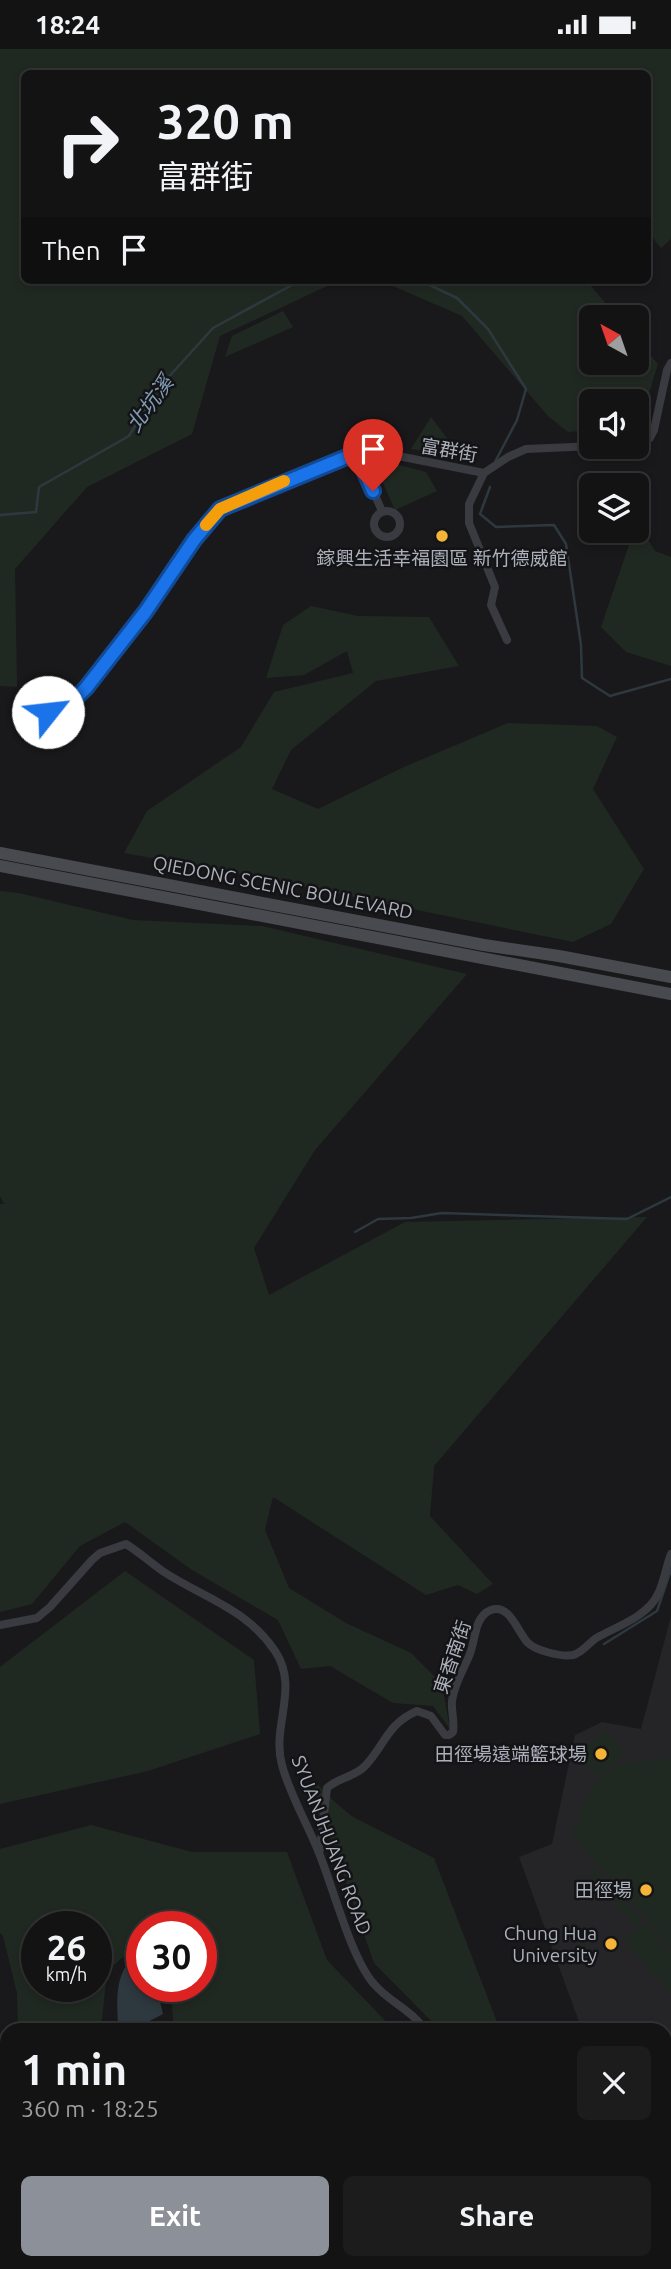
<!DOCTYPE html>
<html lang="en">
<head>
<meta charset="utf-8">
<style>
  body { margin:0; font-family:Ubuntu,"Noto Sans TC",sans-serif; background:#1c1c1d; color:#f1f3f6; height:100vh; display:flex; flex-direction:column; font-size:26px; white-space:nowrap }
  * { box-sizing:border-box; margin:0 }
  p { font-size:23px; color:#9d9ea0 }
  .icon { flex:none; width:38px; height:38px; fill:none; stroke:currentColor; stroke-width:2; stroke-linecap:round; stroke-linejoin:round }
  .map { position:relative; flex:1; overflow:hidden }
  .drawer { position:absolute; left:0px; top:1974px; width:672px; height:247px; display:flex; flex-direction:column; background:#131314; border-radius:21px 21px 0 0; box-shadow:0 4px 10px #0003,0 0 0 2px #323234 }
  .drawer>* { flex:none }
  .hud { position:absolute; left:21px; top:21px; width:630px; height:214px; border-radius:10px; box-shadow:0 4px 10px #0003,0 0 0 2px #323234; background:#131314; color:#f1f3f6; overflow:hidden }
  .needle { width:46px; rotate:320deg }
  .buttons { position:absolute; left:579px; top:256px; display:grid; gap:14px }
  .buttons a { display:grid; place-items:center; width:70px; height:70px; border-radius:10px; background:#131314; box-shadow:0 4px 10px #0003,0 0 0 2px #323234; font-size:35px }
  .speed { position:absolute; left:21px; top:1862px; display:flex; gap:14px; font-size:35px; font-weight:700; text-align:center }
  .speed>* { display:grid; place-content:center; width:91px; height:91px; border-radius:50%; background:#131314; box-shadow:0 4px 10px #0003,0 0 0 2px #323234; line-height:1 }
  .speed small { font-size:18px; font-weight:400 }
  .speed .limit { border:10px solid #d22; background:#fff; color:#111 }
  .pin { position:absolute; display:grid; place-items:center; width:60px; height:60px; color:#fff; margin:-72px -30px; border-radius:50% 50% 50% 0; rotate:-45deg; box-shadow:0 0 7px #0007 }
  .pin .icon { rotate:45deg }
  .me { position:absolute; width:77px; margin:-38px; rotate:61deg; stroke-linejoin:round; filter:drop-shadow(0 0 5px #0008) }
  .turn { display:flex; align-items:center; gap:24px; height:147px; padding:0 21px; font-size:32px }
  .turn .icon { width:91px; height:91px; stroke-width:2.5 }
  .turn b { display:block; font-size:49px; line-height:60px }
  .then { display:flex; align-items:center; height:66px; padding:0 21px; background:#0003; gap:14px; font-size:26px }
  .round { display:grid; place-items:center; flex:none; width:74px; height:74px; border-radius:10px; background:#1c1c1d }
  .headline { display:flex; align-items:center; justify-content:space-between; height:119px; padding:0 21px }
  h1 { font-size:42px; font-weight:700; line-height:52px }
  .cta { display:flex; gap:14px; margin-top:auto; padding:14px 21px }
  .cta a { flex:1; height:80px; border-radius:10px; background:#8c9099; color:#fff; font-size:28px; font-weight:700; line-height:80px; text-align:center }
  .cta a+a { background:#1c1c1d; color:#f1f3f6 }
  .status { display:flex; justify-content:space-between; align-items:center; height:49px; padding:0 35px; background:#131314; direction:ltr }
  .status svg { height:19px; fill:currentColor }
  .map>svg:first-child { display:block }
  .built { fill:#252528 }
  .green { fill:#202921; fill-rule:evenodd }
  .water { fill:#2e383f }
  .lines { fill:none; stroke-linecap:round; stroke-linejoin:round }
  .stream { stroke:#2e383f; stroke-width:2.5 }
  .street { stroke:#3a3b40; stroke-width:8 }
  .secondary { stroke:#484a50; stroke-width:12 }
  .route-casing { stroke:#114b97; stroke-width:18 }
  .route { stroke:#1a73e8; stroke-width:12 }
  .slow { stroke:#f59e0b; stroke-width:12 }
  .poi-dot { fill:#f5b437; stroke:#141416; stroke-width:2.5 }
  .labels { text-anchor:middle; stroke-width:5; stroke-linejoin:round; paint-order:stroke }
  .street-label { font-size:19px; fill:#abb0bb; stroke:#141416 }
  .poi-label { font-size:19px; fill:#abb0bb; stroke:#141416; text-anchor:end }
  .water-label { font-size:21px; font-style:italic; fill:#829eb6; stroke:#141416 }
</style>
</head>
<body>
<div class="status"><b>18:24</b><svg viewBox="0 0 49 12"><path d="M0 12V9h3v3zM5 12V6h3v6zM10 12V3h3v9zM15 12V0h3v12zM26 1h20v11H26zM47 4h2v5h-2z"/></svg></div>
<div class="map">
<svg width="671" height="2220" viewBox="0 0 671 2220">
  <rect width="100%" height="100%" fill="#19191b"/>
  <!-- built -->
  <polygon class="built" points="671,1567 671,2220 668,2220 665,2211 665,1981 582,1981 519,1808 552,1795 575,1686 602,1673 641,1680"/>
  <!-- green -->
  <g class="green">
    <polygon points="0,0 671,0 671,190 661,199 648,183 648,24 24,24 24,231 340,231 220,287 192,385 87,438 15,520 17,638 0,637"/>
    <polygon points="379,231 586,231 617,268 592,268 592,313 637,313 637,291 658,315 644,361 637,374 637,352 592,352 591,381 568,383 548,367 462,267"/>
    <polygon points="283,262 293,278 225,308 232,287"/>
    <polygon points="431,368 452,396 449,406 411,400"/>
    <polygon points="399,416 426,423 437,442 395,461 379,425"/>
    <polygon points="637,473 655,502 671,508 671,617 626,603 601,578 634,481 637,481"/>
    <polygon points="311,557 358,567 429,568 459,617 376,632 291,701 272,740 318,760 404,718 508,674 597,677 617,688 593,740 644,820 611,875 573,893 256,828 124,804 147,762 241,698 274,643 353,624 347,602 304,626 266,629 283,576"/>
    <polygon points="0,842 19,844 133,871 262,877 467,925 315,1101 254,1199 269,1246 405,1173 647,1168 434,1417 430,1467 493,1535 477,1545 458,1536 426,1546 273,1448 265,1481 289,1539 346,1574 411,1604 442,1635 450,1680 433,1657 393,1654 330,1617 301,1620 278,1571 192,1521 125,1473 80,1497 32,1555 0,1563 0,1155 4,1155 0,1147"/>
    <polygon points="125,1522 254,1611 260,1685 148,1722 0,1755 0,1618"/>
    <polygon points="604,1681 626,1704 597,1729 576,1706"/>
    <path d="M665 1706 671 1713V1898L571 1785C582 1774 578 1769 583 1755 595 1723 625 1707 658 1713Z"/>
    <polygon points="314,1732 337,1755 353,1768 434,1809 497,1973 494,1981 440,1981 374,1914 330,1787 309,1747"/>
    <path d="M91 1776 192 1803H287L327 1911 394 1981H174L171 1948 162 1937H201V1878H142V1913L131 1901 107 1922 101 1981H18L17 1944 3 1887 0 1884V1800ZM37 1878H96V1937H37Z"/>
    <polygon points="594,1818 642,1871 635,1877 588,1823"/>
    <polygon points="645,1873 671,1902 671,1945 624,1892"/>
    <polygon points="0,2074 7,2079 7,2214 231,2214 234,2220 0,2220"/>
    <polygon points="345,2214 435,2214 437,2220 348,2220"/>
    <polygon points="473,2214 595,2214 601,2220 476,2220"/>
  </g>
  <!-- water -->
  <path class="water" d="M128 1914 142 1923V1937H154L158 1944 163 1965 140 1977 118 1975C117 1955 115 1931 128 1914Z"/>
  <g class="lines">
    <!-- stream -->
    <g class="stream">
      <polyline points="419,231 457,249 488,280 526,340 517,371 495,413"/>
      <polyline points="490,438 480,465 496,478 554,476 566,495 581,596 582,629 610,647 671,630"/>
      <polyline points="0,466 36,463 39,438 129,387 156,342 213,279 290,237 306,231"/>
      <polyline points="355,1183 378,1170 411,1169 442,1164 627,1170 671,1148"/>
      <polyline points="604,1595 657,1562 671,1521"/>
    </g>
    <!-- street -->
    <g class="street">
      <polyline points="637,396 650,389 654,381 667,321 671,314"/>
      <polyline points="365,411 374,404 383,404 484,424 508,408 526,400 596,397"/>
      <polyline points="365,411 364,421 382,462"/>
      <polyline points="484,424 469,455 469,474 495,538 491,556 507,591"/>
      <circle cx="387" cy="475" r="13"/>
      <polyline points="48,663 71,654 86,639 147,562 194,491 220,459 349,407 352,393 366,396 374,404"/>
      <path d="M0 1576 37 1569 50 1558 92 1511 100 1504 126 1495C139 1503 151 1514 164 1523 204 1549 247 1560 275 1602 300 1639 271 1677 282 1716 289 1744 308 1776 319 1804 333 1838 351 1909 374 1935 389 1953 412 1961 425 1981"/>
      <path d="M320 1801 327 1739C337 1729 355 1728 365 1717 385 1696 387 1675 417 1662L431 1667 445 1686H449L453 1683C455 1673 451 1662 452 1652 454 1635 463 1622 469 1607 476 1593 473 1568 491 1561 510 1554 518 1584 528 1594 537 1602 561 1608 573 1606 583 1604 590 1592 598 1588 618 1577 648 1567 658 1545 664 1533 666 1518 671 1505"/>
      <polyline points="460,2214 462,2220"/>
    </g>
    <!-- secondary -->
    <g class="secondary">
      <polyline points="0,804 484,896 559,907 671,928"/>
      <polyline points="0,817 671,945"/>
    </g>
  </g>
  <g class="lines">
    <!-- route casing -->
    <g class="route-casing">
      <polyline id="route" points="48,663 71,654 86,639 146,562 194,491 220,460 349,407 365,411 364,421 373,442"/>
    </g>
    <!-- route -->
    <use href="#route" class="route"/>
    <!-- slow -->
    <polyline class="slow" points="206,476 220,460 284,432"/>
  </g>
  <!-- markers -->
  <g class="poi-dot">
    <circle cx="442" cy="487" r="7"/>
    <circle cx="601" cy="1705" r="7"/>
    <circle cx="646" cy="1841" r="7"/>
    <circle cx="611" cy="1895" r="7"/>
  </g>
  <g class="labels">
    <!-- street labels -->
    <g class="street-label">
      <text transform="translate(449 401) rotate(10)" y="7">富群街</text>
      <text transform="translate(283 838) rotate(11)" y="7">QIEDONG SCENIC BOULEVARD</text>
      <text transform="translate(452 1608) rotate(-71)" y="7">東香南街</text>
      <text transform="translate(332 1796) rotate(69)" y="7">SYUANJHUANG ROAD</text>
    </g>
    <!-- poi labels -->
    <g class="poi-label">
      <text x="442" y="516" text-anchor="middle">鎵興生活幸福園區 新竹德威館</text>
      <text x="587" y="1712">田徑場遠端籃球場</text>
      <text x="632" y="1848">田徑場</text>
      <text x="597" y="1891">Chung Hua<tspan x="597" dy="22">University</tspan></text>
    </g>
    <!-- water labels -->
    <g class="water-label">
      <text transform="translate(150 355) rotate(-54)" y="7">北坑溪</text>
    </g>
  </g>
</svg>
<div class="buttons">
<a><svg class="needle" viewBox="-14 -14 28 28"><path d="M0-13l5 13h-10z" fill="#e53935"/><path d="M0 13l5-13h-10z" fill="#9d9ea0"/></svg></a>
<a><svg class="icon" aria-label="sound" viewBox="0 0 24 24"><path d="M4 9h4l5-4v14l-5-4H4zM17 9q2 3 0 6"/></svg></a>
<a><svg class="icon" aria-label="layers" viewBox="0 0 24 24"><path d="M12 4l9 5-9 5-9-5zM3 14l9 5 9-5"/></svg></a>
</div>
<div class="speed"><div>26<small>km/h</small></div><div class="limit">30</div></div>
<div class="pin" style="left:373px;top:442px;background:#d93025"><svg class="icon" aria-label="arrive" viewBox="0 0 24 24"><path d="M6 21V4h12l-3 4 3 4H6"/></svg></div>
<svg class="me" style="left:48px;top:663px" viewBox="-20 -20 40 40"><circle r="19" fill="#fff"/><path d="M0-13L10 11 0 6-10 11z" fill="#1a73e8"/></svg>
<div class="hud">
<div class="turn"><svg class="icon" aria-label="right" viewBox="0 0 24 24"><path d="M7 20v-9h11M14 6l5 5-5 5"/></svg><div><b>320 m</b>富群街</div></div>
<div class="then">Then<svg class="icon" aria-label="arrive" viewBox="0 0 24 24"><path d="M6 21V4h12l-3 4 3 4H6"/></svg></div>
</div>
<section class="drawer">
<div class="headline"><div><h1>1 min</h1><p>360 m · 18:25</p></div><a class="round"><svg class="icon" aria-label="close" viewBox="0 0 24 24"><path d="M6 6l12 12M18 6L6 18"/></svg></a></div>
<div class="cta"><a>Exit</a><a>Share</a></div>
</section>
</div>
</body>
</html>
